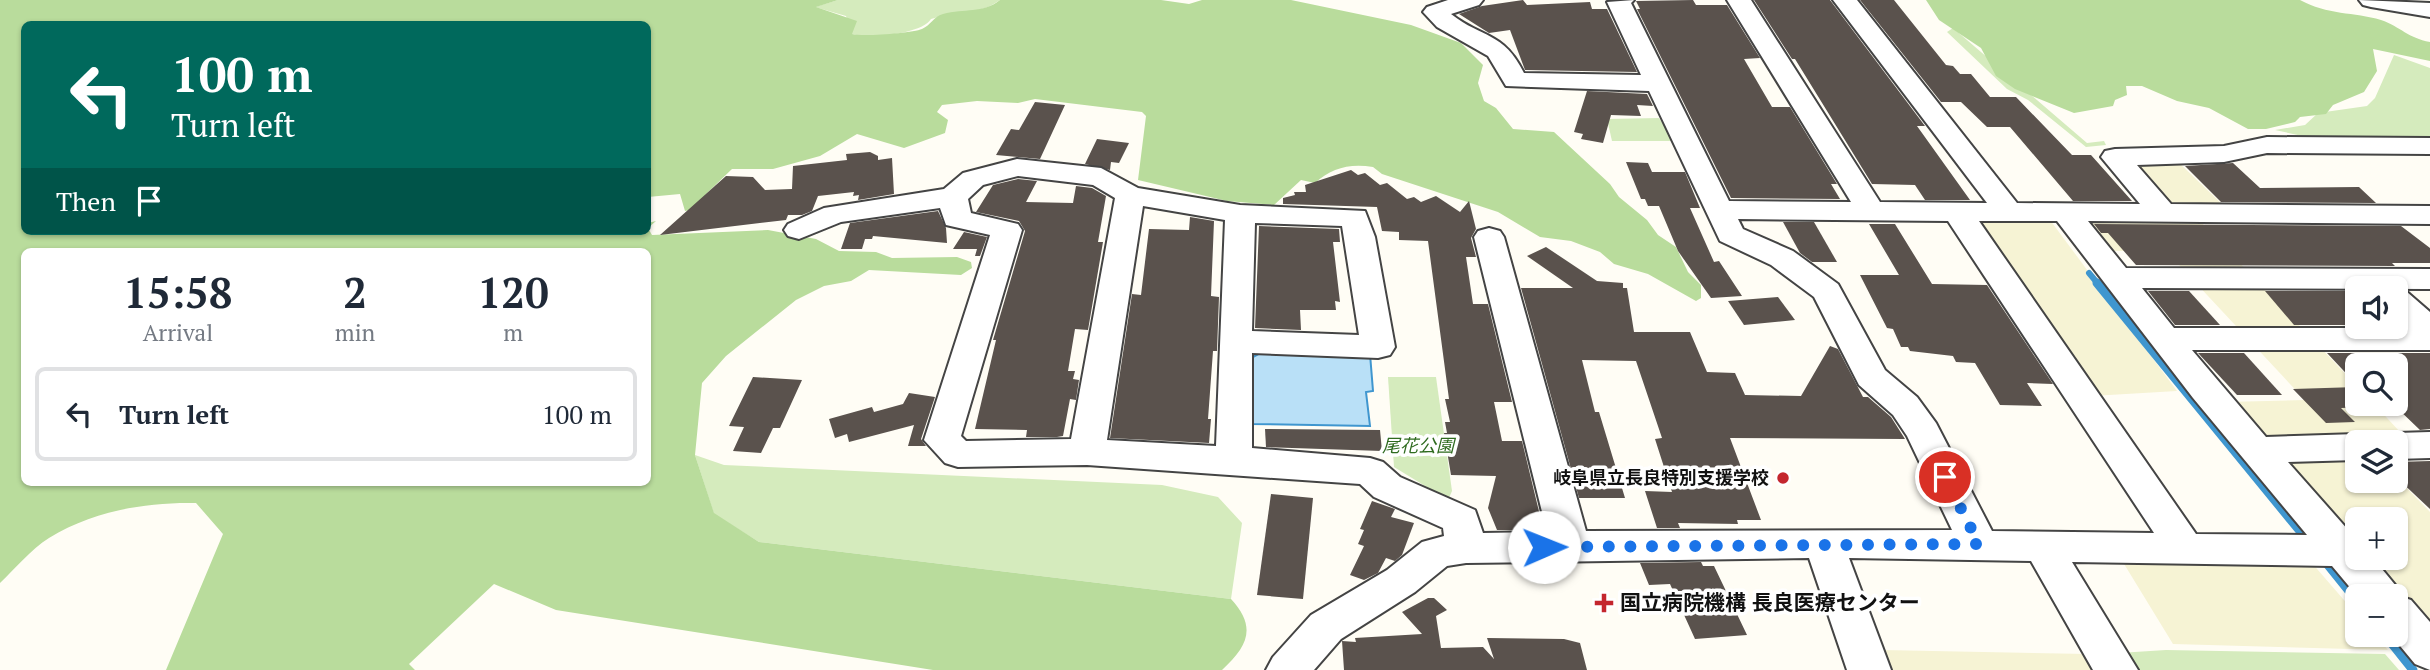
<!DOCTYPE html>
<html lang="en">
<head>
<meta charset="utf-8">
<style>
  body { margin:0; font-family:"PT Serif","Noto Sans JP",serif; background:#f6f6f7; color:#1f2937; height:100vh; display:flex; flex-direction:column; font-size:26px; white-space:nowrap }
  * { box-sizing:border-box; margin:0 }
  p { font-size:23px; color:#747a83 }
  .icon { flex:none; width:38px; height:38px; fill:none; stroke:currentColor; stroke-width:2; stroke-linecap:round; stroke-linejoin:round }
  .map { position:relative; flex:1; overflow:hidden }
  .drawer { position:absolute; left:21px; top:248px; width:630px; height:238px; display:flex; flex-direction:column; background:#fff; border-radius:10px; box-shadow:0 2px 5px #0004 }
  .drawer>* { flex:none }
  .top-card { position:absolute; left:21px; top:21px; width:630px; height:214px; border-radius:10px; box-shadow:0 2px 5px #0004; background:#00695c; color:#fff; overflow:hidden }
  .buttons { position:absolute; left:2345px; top:276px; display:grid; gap:14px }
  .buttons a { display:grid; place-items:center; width:63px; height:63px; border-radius:10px; background:#fff; box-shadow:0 2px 5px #0004; font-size:35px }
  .pin { position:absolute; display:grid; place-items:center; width:60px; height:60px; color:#fff; margin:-30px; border:4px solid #fff; border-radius:50%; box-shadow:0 2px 7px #0007 }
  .me { position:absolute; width:77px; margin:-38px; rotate:89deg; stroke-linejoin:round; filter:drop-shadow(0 0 5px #0008) }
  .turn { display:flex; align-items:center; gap:24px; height:147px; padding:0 35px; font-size:32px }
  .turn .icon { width:91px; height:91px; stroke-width:2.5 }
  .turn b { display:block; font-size:49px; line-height:60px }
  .then { display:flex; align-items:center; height:66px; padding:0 35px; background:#0003; gap:14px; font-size:26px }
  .eta { display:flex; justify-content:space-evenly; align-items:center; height:119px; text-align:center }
  .eta b { font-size:42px; font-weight:800; line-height:49px }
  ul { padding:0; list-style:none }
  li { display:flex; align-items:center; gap:21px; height:94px; margin:0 14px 10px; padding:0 21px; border:4px solid #e0e1e3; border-radius:10px }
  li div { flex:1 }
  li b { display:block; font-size:26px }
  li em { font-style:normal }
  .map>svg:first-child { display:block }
  .farmland { fill:#f6f3d4 }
  .green { fill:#d5ebbd }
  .forest { fill:#b9dc9c; fill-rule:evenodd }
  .water { fill:#b9e0f7; stroke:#3f96cf; stroke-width:2 }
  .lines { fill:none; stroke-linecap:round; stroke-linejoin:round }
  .stream-far1 { stroke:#3f96cf; stroke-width:6 }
  .stream { stroke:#3f96cf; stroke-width:9 }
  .building { fill:#5a524d }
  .minor-casing { stroke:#444; stroke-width:4 }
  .minor { fill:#fff; fill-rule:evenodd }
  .route { stroke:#1a73e8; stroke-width:12; stroke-dasharray:0 21.6 }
  .poi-dot { fill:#c4262e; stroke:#fff; stroke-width:2.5 }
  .labels { text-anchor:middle; stroke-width:7; stroke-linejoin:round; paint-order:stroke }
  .park-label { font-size:18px; font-style:italic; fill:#2f6b1f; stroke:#fff }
  .poi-label { font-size:18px; font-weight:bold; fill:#111; stroke:#fff; text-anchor:end }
  .near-poi-label { font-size:21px; font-weight:bold; fill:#111; stroke:#fff; text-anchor:start }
</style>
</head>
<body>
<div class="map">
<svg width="2430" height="670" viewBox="0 0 2430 670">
  <rect width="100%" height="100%" fill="#fffdf5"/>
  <!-- farmland -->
  <g class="farmland">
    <polygon points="2128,160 2176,160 2223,205 2173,206"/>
    <polygon points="2198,219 2357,386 2357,404 2374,404 2401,433 2262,439 2225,402 2305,400 2166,251 2108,251 2086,220"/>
    <polygon points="2050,220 2177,391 2092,396 1975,221"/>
    <polygon points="2357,458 2357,481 2396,481 2396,477 2430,512 2430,630 2367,558 2396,558 2396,520 2357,520 2357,547 2281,461"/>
    <polygon points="2121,559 2311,562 2357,615 2357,635 2375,635 2388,650 2173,644"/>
    <polygon points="1882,650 2088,654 2097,670 1889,670"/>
  </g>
  <!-- green -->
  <g class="green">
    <path d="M838 0H1000C980 15 956 11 931 19 922 34 869 39 852 34L846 16 815 7Z"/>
    <polygon points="1953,28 2087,143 2104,141 2106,145 2086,147 2028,100 2007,89 1947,32"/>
    <polygon points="2394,55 2430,68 2430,142 2321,140 2275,130 2305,125 2318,113 2367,106 2375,98"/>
    <polygon points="1659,118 1674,141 1612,141 1607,119"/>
    <polygon points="1388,377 1436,377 1452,491 1448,500 1394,467"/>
    <polygon points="695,455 724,465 1162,485 1218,497 1242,523 1231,599 759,542 714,514"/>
    <polygon points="2166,650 2385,654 2399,670 2129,670 2119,653"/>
  </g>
  <!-- forest -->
  <g class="forest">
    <path d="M0 0H838L816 7 857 21 852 34C863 37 912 33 922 29 931 25 933 17 943 14 965 8 982 14 1000 0H1161L1189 4 1202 0H1291L1411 25 1461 43 1483 65 1478 83 1484 101 1496 108 1513 129 1554 132 1610 184 1619 197 1647 220 1658 235 1676 247 1688 272 1701 285V298L1696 301 1648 274 1614 264 1600 252 1571 241 1540 237 1498 212 1382 174 1373 167C1350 163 1331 168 1315 183L1301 180 1274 205 1227 201 1138 180 1146 116 1142 112 1035 99 1018 103 977 101 942 105 937 112 948 120 945 133 904 148 857 134 820 156 773 169H732L705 195 701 208 685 211 680 194 648 197V24H24V231H648V223L656 221 648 228 652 235 768 230 816 239 839 251 876 252 892 258 957 257 971 262 972 268 961 275 869 270 851 281 824 286 796 300 726 356 702 383 695 455 714 513 759 542 1231 599C1257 627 1248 646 1222 670H933L556 610 494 584 409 664 415 670H166L223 534 196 503C145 502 93 511 49 538 31 549 15 569 0 583ZM24 252H648V483H24Z"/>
    <path d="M1926 0H2300C2327 15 2354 12 2381 20 2401 27 2408 38 2430 42V61L2373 49 2377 71 2364 92 2333 105 2326 114 2300 117 2295 122 2266 129H2248L2209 108 2177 101 2142 86H2126L2127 95 2115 100 2113 106 2074 113 2015 89 1996 76 1981 48 1939 20Z"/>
  </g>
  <!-- water -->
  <polygon class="water" points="1264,351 1370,354 1373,391 1366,392 1370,426 1250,424 1251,358"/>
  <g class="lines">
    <!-- stream-far1 -->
    <polyline class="stream-far1" points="2089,273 2099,285"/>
    <!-- stream -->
    <g class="stream">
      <polyline points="2097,283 2309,542"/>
      <polyline points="2324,560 2357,601"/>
      <polyline points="2385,635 2413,670"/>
    </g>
  </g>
  <!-- building -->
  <g class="building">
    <polygon points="1523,0 1527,5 1590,2 1592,9 1607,9 1637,72 1525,70 1510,30 1489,33 1459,14 1482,6"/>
    <polygon points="1693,0 1696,5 1727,5 1760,58 1744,59 1772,107 1790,107 1837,184 1831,184 1840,199 1731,198 1637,9 1640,9 1636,1"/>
    <polygon points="1754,0 1830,0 1925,126 1917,126 1970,200 1925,200 1915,185 1872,184 1795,59 1792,59"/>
    <polygon points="1860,0 1894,0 1946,65 1953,66 1960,74 1971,74 1990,97 2016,97 2072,155 2091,155 2132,201 2073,201 2010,127 1987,127 1961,102 1941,102"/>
    <polygon points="1587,91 1647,94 1653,106 1637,105 1641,116 1611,115 1603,143 1581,139 1583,134 1574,132"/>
    <polygon points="1035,102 1065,105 1040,159 996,155 1011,129 1019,130"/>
    <polygon points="1097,139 1129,143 1119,163 1111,162 1110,170 1085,164"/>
    <polygon points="870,152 878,156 878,160 892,158 894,194 858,200 859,195 853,196 854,192 818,196 812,211 802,215 788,215 786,220 660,235 726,176 753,177 765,190 792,189 793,166 847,160 846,154"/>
    <polygon points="1626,162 1648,163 1652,172 1685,172 1700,208 1690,208 1714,262 1719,261 1742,296 1711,298 1678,251 1659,206 1648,206 1645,199 1641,199"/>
    <polygon points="2233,163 2260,188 2359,187 2376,203 2221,202 2185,166"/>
    <polygon points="1351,170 1358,175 1365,173 1380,185 1387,183 1407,199 1414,197 1421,202 1436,196 1460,212 1469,201 1476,229 1471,238 1476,257 1466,257 1473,304 1488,304 1512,402 1494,402 1502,441 1522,441 1542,524 1531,525 1532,530 1497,530 1488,508 1496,476 1451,475 1444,433 1447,433 1445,422 1450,422 1445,399 1449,399 1428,241 1399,240 1399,232 1382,231 1377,207 1283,204 1283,198 1295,195 1294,192 1306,192 1305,185"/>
    <polygon points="1018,179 1037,181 1026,202 1073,203 1076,186 1092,188 1106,196 1098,242 1103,242 1088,330 1075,329 1068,371 1075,371 1073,379 1079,380 1076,400 1070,399 1063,436 1057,437 1026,437 1027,430 975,429 996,340 993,340 1025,231 1019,221 976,212 993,185"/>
    <polygon points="938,211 946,228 947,243 873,236 872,239 865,239 862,249 841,249 850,223"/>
    <polygon points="1190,217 1214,221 1211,296 1219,297 1217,351 1213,351 1208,419 1211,419 1209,443 1110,438 1132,294 1141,295 1149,229 1189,230"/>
    <polygon points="1783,222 1814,222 1837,262 1812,262 1800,253"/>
    <polygon points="1869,224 1895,224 1932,284 1987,285 2053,384 2027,383 2042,406 2000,405 1975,363 1956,362 1953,356 1910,351 1908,347 1901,347 1893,329 1887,328 1860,275 1899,275"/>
    <polygon points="2094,224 2401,226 2430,248 2430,263 2392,263 2395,266 2136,265 2108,233 2101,233"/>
    <polygon points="1259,226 1339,229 1340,242 1333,242 1340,302 1335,301 1336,310 1300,310 1301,330 1255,328"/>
    <polygon points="964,232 987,237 980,256 975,256 977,249 953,249"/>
    <polygon points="1546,247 1597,281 1623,283 1623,288 1627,288 1634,332 1690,332 1707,372 1735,373 1745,395 1801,396 1830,346 1838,349 1863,397 1868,397 1891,417 1905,439 1730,438 1761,520 1737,520 1738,524 1678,523 1680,528 1657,528 1645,491 1672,492 1655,439 1662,438 1636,361 1582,360 1595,412 1599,412 1625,498 1579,498 1521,288 1573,288 1527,256"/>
    <polygon points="2148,291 2189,291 2220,325 2175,325"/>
    <polygon points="2265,291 2357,291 2357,325 2294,325"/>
    <polygon points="1778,297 1795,320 1744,325 1728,301"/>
    <polygon points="2198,353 2244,353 2282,395 2237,395"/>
    <polygon points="2327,353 2430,353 2430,429 2420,430 2395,406 2341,408 2355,422 2326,423 2293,389 2357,387 2357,404 2396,404 2396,366 2357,366 2357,385"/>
    <polygon points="753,377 802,380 780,428 773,428 761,453 733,451 744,427 729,426"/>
    <polygon points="909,393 935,397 921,439 926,446 908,446 914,425 849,442 847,434 835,438 829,419 872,407 874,412 903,404"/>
    <polygon points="1265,429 1380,430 1382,451 1266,447"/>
    <polygon points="2430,461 2430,509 2396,477 2396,462"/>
    <polygon points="1271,494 1313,498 1303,599 1257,595"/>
    <polygon points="1372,501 1395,509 1391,517 1414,523 1402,555 1395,561 1386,558 1378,573 1364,580 1350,575 1364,546 1358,544 1364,530 1360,529"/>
    <polygon points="1701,562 1703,566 1714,566 1747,635 1695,639 1670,584 1649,585 1640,563"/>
    <polygon points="1428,598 1434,598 1447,610 1436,616 1441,648 1483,647 1494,659 1487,638 1564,639 1580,643 1587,670 1344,670 1342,641 1356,642 1355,638 1422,634 1402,612"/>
  </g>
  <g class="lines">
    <!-- minor casing -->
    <g class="minor-casing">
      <g id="minor">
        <path d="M1448 0H1483L1479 5 1451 14C1483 39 1503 31 1524 73L1641 75 1607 2 1634 0 1631 3 1729 201 1851 202 1727 0H1751L1880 202 1987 203 1833 0H1857L2017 203 2140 204 2101 157 2105 151 2115 149 2224 146 2267 137 2430 138V154L2267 153 2224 162 2137 165 2171 204 2430 206V224L2088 221 2126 268 2430 269V289L2142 288 2174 328H2408L2396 316V289L2407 292 2430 312V350H2192L2266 437 2357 434 2370 438 2373 443H2357V460L2288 462 2357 540V558H2373L2396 586 2402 597 2411 600 2430 622V670L2415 664 2391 635H2396V597H2358L2332 566 2072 562 2138 670H2093L2031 561 1849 558 1891 670H1847L1809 558 1466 563 1447 566 1415 592 1341 639 1314 670H1266L1273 657 1311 615 1387 570 1422 542 1444 536 1443 528 1374 497 1360 484 1087 465 958 467 945 463 924 440 990 235 946 225 940 208 841 222 799 239 788 236 784 230 788 224 824 208 944 189 963 173 1017 159 1101 168 1138 188 1240 205 1365 211 1375 237 1395 347 1390 355 1378 358 1252 353V448L1370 458 1383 462 1400 477 1475 510 1483 533 1547 532 1474 237 1478 231 1489 228 1500 231 1504 237 1586 531 1952 530 1907 436 1893 415 1859 385 1814 297 1771 265 1720 241 1649 91 1506 86 1488 56 1437 27 1423 12 1427 7ZM1018 176 1093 185 1115 198 1071 439 966 441 961 436 1022 230 1018 224 971 213 968 199 983 185ZM1143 206 1225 220 1216 446 1107 440ZM1738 219 1948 221 2154 533 1992 531 1936 423 1917 397 1885 370 1838 284 1793 251 1743 229ZM1979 221H2057L2193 398 2307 535 2196 534ZM1255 223 1342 226 1359 335 1252 331Z"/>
        <polygon points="2359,0 2430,3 2430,17 2371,7 2363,5"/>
        <polygon points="2430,432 2430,458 2396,459 2396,443 2380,443 2383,437 2396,433"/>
      </g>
    </g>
    <!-- minor -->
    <use href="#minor" class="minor"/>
  </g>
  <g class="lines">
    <!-- route -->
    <polyline class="route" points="1544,547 1979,544 1945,477"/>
  </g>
  <!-- markers -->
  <g class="poi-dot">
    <circle cx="1783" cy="478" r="7"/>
    <path d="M1600.5 592.5h7v7h7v7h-7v7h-7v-7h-7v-7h7z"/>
  </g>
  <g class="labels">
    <!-- park labels -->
    <g class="park-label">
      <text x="1418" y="452">尾花公園</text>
    </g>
    <!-- poi labels -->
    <g class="poi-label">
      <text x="1769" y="484">岐阜県立長良特別支援学校</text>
    </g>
    <!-- near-poi labels -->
    <g class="near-poi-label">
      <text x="1620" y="610">国立病院機構 長良医療センター</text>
    </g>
  </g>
</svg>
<div class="buttons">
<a><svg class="icon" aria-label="sound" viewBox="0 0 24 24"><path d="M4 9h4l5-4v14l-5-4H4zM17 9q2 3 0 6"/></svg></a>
<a><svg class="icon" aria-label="search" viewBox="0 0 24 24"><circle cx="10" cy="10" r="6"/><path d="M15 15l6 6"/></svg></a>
<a><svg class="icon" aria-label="layers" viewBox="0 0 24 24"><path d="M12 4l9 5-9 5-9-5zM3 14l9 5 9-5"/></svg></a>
<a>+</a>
<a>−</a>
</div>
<div class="pin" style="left:1945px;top:477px;background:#d93025"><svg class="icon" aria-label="arrive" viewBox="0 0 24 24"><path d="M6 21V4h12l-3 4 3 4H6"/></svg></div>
<svg class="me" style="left:1544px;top:547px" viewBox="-20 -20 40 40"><circle r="19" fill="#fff"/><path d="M0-13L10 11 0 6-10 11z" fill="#1a73e8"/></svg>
<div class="top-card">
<div class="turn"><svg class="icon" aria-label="left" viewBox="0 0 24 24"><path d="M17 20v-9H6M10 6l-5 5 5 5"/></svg><div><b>100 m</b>Turn left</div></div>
<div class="then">Then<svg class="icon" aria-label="arrive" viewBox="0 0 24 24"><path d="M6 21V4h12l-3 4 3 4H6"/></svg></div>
</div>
<section class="drawer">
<div class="eta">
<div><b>15:58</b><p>Arrival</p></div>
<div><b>2</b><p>min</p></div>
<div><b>120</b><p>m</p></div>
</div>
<ul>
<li><svg class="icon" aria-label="left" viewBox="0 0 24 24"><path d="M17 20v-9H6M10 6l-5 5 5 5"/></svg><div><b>Turn left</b></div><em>100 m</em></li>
</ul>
</section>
</div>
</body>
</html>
